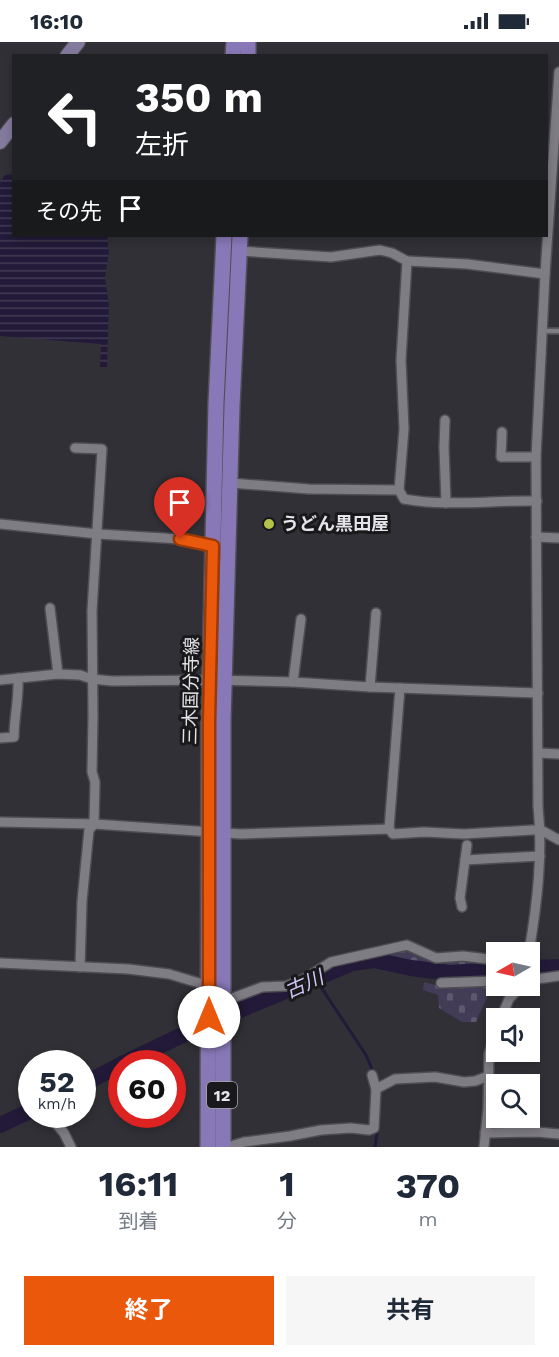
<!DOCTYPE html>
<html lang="ja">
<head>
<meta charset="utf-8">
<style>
  body { margin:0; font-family:"Work Sans","Noto Sans JP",sans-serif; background:#f6f6f7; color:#1f2937; height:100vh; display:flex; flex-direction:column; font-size:22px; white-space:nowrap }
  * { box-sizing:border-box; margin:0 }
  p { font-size:20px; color:#747a83 }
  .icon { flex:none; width:33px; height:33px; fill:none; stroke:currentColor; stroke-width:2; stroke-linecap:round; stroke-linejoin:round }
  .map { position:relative; height:1105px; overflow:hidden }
  .details { display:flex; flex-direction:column; background:#fff; flex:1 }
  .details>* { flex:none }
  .banner { position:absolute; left:12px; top:12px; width:536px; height:183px; border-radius:0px; box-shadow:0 3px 9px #0003; background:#202124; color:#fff; overflow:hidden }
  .needle { width:39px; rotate:261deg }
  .fabs { position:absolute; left:486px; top:900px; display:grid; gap:12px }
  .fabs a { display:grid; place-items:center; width:54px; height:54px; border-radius:0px; background:#fff; box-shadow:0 3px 9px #0003; font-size:30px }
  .speed { position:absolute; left:18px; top:1008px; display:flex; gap:12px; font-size:30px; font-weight:700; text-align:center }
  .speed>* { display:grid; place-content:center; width:78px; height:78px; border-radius:50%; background:#fff; box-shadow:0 3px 9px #0003; line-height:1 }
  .speed small { font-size:15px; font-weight:400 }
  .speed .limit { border:9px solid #d22; background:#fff; color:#111 }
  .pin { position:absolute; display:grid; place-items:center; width:51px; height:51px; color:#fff; margin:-62px -26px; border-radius:50% 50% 50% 0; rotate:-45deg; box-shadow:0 0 6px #0007 }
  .pin .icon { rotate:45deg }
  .me { position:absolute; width:66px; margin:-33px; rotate:0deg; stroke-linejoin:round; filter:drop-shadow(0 0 4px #0008) }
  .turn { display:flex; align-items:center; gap:21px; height:126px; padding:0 24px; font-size:27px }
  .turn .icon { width:78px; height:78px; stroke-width:2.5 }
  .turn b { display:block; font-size:42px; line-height:51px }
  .then { display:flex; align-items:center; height:57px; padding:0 24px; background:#0003; gap:12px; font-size:22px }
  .eta { display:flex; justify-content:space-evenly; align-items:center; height:102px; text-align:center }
  .eta b { font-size:36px; font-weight:700; line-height:42px }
  .primary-button { display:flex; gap:12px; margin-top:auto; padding:12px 24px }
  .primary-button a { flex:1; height:69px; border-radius:0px; background:#ea580c; color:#fff; font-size:24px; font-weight:700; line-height:69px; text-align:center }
  .primary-button a+a { background:#f6f6f7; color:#1f2937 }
  .status { display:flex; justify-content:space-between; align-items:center; height:42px; padding:0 30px; background:#fff; direction:ltr }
  .status svg { height:16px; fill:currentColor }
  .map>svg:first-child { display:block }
  .cemetery { fill:url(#cemetery-stones) }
  .water { fill:url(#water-rules) }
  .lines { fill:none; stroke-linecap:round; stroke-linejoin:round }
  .stream { stroke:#221a38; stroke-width:3 }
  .river { stroke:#221a38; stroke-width:16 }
  .service-casing { stroke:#4e4d52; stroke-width:8 }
  .minor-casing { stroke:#4e4d52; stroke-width:12 }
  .secondary-casing { stroke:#4e4d52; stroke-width:16 }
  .primary-casing { stroke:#4e4d52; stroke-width:18 }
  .service { stroke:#7f7d84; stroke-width:4.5 }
  .minor { stroke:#7f7d84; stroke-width:9 }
  .secondary { stroke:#847a9e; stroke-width:14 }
  .primary { stroke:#8978b8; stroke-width:15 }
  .route-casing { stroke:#983908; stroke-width:15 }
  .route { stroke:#ea580c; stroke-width:10 }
  .poi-dot { fill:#b5c249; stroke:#19191b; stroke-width:2 }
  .labels { text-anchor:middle; stroke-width:6; stroke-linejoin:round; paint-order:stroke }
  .shield { fill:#19191b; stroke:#a8a7aa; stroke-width:1.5 }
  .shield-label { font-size:16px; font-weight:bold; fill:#e5e4e8 }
  .poi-label { font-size:18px; font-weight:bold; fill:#e5e4e8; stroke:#19191b; text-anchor:start }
  .street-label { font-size:18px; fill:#e5e4e8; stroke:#19191b }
  .water-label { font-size:20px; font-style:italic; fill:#d0c5f7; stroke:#19191b }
</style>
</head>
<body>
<div class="status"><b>16:10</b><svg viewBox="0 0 49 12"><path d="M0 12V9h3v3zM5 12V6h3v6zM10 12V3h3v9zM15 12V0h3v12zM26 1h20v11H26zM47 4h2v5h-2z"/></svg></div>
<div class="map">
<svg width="559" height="1105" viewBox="0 0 559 1105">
  <defs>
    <pattern id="cemetery-stones" width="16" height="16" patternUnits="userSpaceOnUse" patternTransform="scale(1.5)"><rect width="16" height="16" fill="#423c57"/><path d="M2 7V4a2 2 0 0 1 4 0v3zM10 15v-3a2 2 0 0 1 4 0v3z" fill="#5d586f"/></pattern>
    <pattern id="water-rules" width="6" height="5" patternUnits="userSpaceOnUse" patternTransform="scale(1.5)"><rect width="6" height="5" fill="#221a38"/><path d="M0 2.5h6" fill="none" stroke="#423b55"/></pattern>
  </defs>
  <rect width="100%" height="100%" fill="#313036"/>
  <!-- cemetery -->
  <g class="cemetery">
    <polygon points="406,906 426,915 489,919 489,922 453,928 442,928 386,915 387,909"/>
    <polygon points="424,940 439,944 493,942 476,980 462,980 439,966 438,953 423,948"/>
  </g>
  <!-- water -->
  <polygon class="water" points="13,132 14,194 107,194 109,210 105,235 109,263 107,325 100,325 101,302 0,294 0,140 5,133"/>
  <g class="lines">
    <!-- stream -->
    <g class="stream">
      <polyline points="315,936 366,1013 374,1032"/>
      <polyline points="375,1105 378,1086"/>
    </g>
    <!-- river -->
    <g class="river">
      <polyline points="530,926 559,925"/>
      <polyline points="122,1022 199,985 352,921 374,918 411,926 450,931 496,928"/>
      <polyline points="82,1043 122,1022"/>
      <polyline points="0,1083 32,1068"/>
    </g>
    <!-- service casing -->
    <g class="service-casing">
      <polyline id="service" points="543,289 559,289"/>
    </g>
    <!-- minor casing -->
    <g class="minor-casing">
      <g id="minor">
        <path d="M239 209 331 215 380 208 392 211 407 219 401 318 404 387 399 448 404 457C447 465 493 458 537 459"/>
        <polyline points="407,219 467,222 545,232"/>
        <polyline points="445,378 444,405 446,461"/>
        <polyline points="502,390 501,415 536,415"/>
        <polyline points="75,406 102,407 92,569 93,674 92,730 95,740 94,782 89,788 82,859 80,925"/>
        <polyline points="230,441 309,447 399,448"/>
        <polyline points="0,482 98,492 180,497 213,504"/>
        <polyline points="536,495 559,496"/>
        <polyline points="50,566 58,632"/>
        <polyline points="0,638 58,632 80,633 92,637 112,639 210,638 293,640 370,645 538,651"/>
        <polyline points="293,640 301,577"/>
        <polyline points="370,645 376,571"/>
        <path d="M0 696 14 695C14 675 19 658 18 636"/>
        <polyline points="539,711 559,712"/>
        <polyline points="0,780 94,782 241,792 389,787 400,646"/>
        <polyline points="389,787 393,792 424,790 464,792 532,788 541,788 559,798"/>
        <polyline points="465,818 540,814"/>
        <polyline points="462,865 460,856 467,803"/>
        <path d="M529 910C537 862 543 813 538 764L536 415 545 232 559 30"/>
        <polyline points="0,921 128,927 169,932 209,944 223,955 230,957 262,945 286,944 304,937 331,920 407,903 436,916 463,914 496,918"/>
        <polyline points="530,938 559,934"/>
        <polyline points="441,941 496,939"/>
        <polyline points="501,976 509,957 521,944"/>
        <polyline points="376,1047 395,1037 435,1035 464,1040 475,1039 489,1034"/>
        <polyline points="49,1073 64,1091 71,1105"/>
        <polyline points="485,1091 537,1090 559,1092"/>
        <polyline points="228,1105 244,1100 290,1094 321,1088 351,1086 369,1088 374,1086 376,1047 372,1033"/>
        <polyline points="484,1105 488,1066 489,1012 496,988"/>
      </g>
    </g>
    <!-- secondary casing -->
    <g class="secondary-casing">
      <g id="secondary">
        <polyline points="67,14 78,0"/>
        <polyline points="0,100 14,82"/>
      </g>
    </g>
    <!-- primary casing -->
    <g class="primary-casing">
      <g id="primary">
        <polyline points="233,14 234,0"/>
        <polyline points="248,14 248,0"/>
        <polyline points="208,1105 209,679 216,361 224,194"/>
        <polyline points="223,1105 223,679 232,364 240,194"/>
      </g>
    </g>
    <!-- service -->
    <use href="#service" class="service"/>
    <!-- minor -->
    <use href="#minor" class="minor"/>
    <!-- secondary -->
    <use href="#secondary" class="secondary"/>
    <!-- primary -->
    <use href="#primary" class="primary"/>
  </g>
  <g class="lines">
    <!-- route casing -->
    <g class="route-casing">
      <polyline id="route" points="180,497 213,504 209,679 209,975"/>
    </g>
    <!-- route -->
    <use href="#route" class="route"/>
  </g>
  <!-- markers -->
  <circle class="poi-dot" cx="269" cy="482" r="6"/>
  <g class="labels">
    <!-- shield labels -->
    <rect class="shield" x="207" y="1040" width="30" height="26" rx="4.5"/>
    <g class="shield-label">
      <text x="222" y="1059">12</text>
    </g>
    <!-- poi labels -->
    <g class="poi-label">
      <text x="281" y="488">うどん黒田屋</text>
    </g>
    <!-- street labels -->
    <g class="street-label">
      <text transform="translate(191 649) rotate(-89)" y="6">三木国分寺線</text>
    </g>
    <!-- water labels -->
    <g class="water-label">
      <text transform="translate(304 942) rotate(-24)" y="7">古川</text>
    </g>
  </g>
</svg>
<div class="fabs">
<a><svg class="needle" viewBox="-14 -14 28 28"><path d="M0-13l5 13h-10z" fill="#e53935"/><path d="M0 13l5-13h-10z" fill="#747a83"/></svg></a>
<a><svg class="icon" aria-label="sound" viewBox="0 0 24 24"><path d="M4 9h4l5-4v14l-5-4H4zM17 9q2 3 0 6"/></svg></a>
<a><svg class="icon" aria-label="search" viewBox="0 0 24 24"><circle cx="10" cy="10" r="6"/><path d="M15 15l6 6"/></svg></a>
</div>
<div class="speed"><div>52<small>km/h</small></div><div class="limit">60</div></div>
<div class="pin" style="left:180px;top:497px;background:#d93025"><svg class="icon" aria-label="arrive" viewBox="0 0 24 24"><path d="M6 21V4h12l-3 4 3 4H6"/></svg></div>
<svg class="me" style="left:209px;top:975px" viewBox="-20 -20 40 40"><circle r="19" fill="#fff"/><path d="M0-13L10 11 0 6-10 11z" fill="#ea580c"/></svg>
<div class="banner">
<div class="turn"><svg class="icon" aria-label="left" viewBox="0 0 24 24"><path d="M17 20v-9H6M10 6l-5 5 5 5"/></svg><div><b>350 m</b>左折</div></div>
<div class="then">その先<svg class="icon" aria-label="arrive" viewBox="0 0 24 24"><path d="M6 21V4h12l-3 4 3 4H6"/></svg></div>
</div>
</div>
<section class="details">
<div class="eta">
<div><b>16:11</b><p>到着</p></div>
<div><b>1</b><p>分</p></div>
<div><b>370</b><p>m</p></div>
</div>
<div class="primary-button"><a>終了</a><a>共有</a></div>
</section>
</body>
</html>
